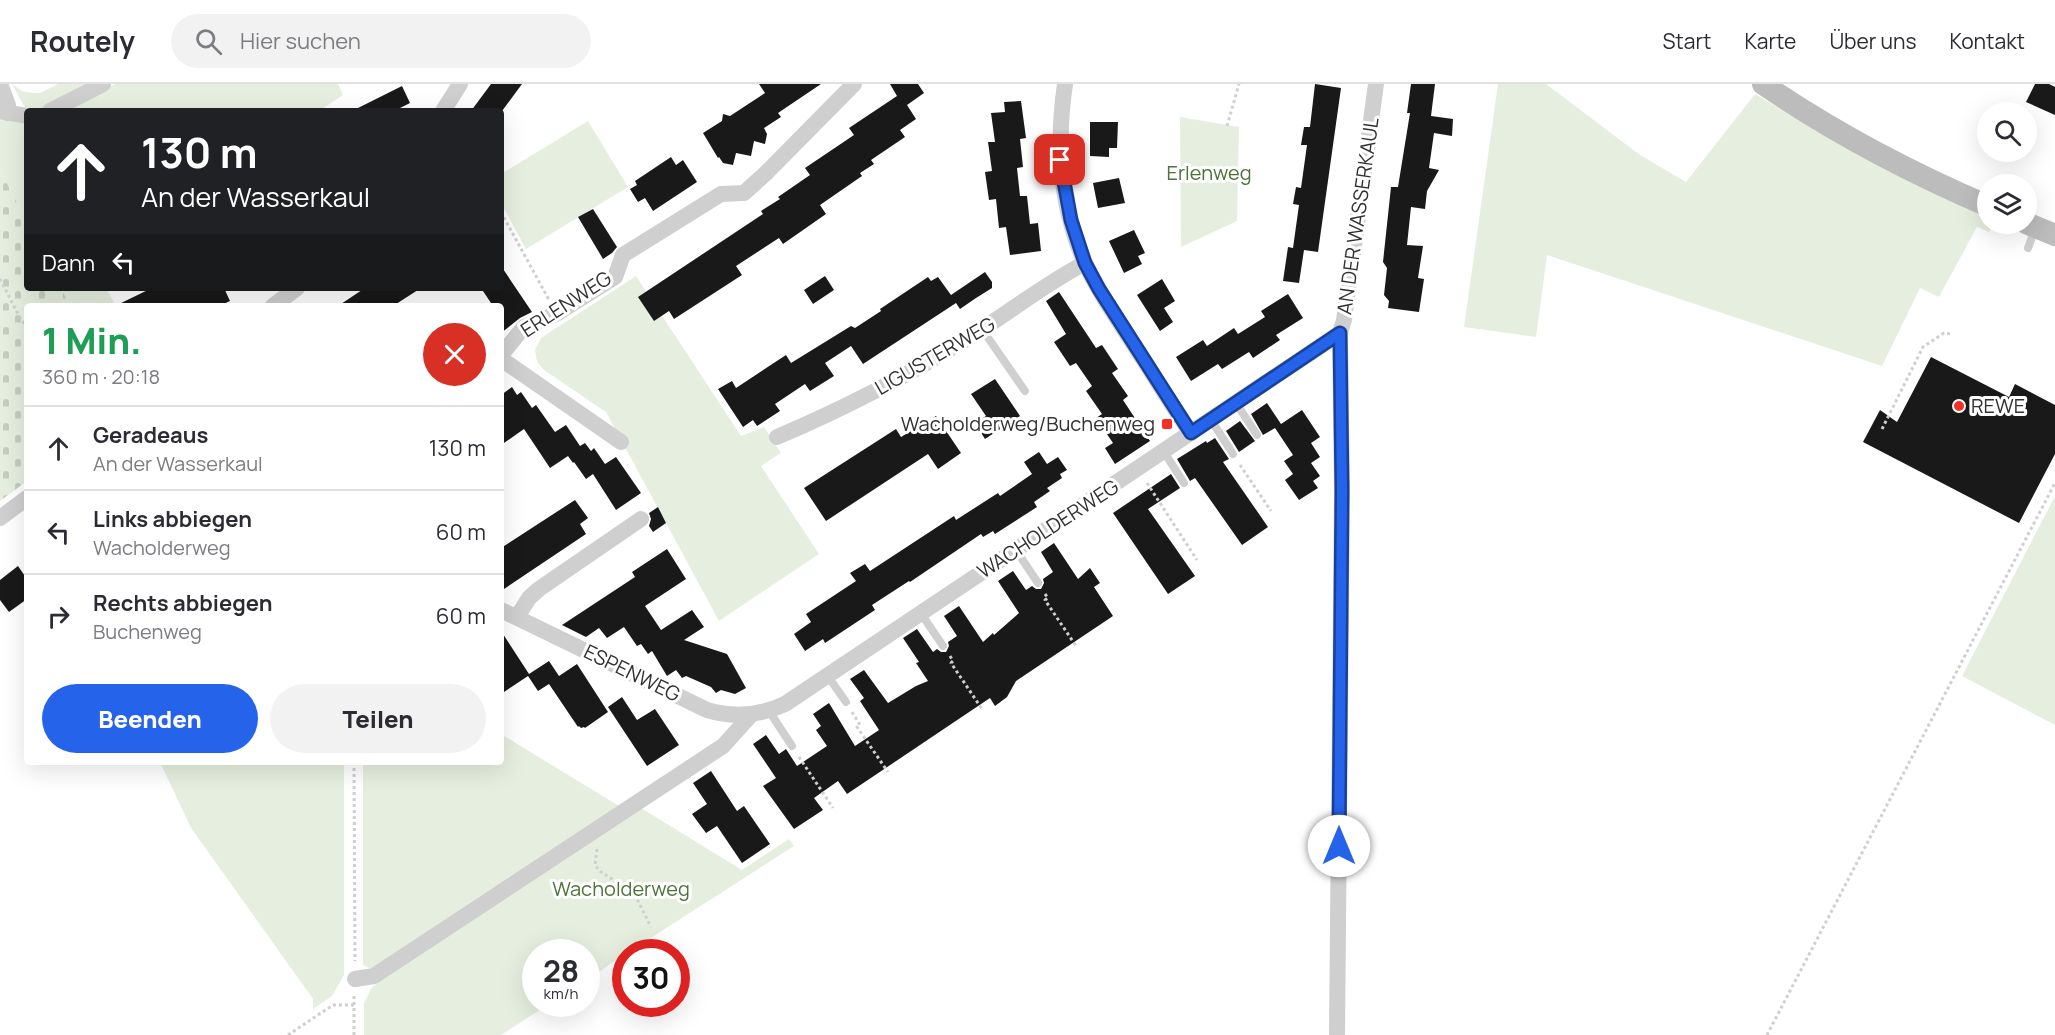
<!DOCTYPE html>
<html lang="de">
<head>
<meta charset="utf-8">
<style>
  body { margin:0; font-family:Manrope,sans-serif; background:#f2f2f3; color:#2b2b33; height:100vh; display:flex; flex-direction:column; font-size:22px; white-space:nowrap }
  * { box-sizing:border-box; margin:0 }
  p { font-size:20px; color:#7c7c81 }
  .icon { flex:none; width:33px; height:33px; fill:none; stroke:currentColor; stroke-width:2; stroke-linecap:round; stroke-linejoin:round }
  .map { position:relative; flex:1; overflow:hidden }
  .drawer { position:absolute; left:24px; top:219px; width:480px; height:462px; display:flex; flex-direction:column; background:#fff; border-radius:6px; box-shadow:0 6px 24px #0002 }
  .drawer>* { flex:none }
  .top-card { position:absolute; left:24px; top:24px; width:480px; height:183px; border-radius:6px; box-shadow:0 6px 24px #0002; background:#202124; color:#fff; overflow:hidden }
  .controls { position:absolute; left:1977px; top:18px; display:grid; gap:12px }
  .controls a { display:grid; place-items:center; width:60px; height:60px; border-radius:50%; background:#fff; box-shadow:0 6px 24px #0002; font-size:30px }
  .speed { position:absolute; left:522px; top:855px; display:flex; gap:12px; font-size:30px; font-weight:700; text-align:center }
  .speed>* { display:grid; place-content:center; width:78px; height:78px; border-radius:50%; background:#fff; box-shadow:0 6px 24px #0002; line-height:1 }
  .speed small { font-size:15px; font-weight:400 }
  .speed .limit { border:9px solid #d22; background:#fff; color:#111 }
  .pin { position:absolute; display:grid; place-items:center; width:51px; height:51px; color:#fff; margin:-26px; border-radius:12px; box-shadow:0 3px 9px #0006 }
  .me { position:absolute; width:66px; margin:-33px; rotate:0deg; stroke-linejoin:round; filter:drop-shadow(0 0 4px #0008) }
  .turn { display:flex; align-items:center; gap:21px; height:126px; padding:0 18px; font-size:27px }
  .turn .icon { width:78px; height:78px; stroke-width:2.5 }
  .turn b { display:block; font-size:42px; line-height:51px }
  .then { display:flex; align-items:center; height:57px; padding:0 18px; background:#0003; gap:12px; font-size:22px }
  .round { display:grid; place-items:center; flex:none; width:63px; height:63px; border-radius:32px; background:#f2f2f3 }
  .summary { display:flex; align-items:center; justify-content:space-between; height:102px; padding:0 18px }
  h1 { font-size:36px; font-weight:800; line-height:45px; color:#1e9e55 }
  .action { display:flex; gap:12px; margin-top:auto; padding:12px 18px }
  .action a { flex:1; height:69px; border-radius:36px; background:#2563eb; color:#fff; font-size:24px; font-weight:800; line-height:69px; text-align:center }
  .action a+a { background:#f2f2f3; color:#2b2b33 }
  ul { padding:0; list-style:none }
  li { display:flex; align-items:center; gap:18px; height:84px; padding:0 18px; border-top:2px solid #e1e1e2 }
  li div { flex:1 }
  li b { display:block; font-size:22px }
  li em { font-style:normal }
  header { display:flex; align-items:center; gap:36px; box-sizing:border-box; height:84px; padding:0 30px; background:#fff; border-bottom:2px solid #e1e1e2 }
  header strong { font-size:28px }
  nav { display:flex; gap:33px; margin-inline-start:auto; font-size:21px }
  .search { width:420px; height:54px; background:#f2f2f3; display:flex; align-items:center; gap:15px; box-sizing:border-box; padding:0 21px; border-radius:33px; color:#7c7c81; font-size:22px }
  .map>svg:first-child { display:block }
  .green { fill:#e6efdf }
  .cemetery { fill:url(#cemetery-stones) }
  .building { fill:#191919 }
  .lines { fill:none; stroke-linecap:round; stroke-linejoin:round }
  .path { stroke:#cfcfcf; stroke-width:3; stroke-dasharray:3 3; stroke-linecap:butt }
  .lane { stroke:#cfcfcf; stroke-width:8 }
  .street { stroke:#cfcfcf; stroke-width:16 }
  .secondary { stroke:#bcbcbc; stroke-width:22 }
  .route-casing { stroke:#184099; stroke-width:15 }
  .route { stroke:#2563eb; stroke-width:10 }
  .poi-dot { fill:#f52e27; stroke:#fff; stroke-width:2 }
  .labels { text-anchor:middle; stroke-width:6; stroke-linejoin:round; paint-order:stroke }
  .park-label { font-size:20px; fill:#4e733a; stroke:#fff }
  .street-label { font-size:20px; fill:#323232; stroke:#fff }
  .poi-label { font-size:20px; fill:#323232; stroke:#fff; text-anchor:start }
</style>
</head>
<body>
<header>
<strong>Routely</strong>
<div class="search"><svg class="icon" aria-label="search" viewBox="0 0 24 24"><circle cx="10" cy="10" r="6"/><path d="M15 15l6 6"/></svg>Hier suchen</div>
<nav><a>Start</a><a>Karte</a><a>Über uns</a><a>Kontakt</a></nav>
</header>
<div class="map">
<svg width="2055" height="951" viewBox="0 0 2055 951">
  <defs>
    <pattern id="cemetery-stones" width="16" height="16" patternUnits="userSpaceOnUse" patternTransform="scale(1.5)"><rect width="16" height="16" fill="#e6efdf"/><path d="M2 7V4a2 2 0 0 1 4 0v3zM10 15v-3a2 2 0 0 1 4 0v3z" fill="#c6cdc0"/></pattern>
  </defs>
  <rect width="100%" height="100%" fill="#fff"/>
  <!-- green -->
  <g class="green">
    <path d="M12 0 22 7 32 9H40L58 0H94C73 11 51 27 27 27Z"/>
    <polygon points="115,0 338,0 343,11 319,27 61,27"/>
    <polygon points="1498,0 1546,0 1640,71 1686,98 1755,10 1861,72 1987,132 1988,140 1993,140 1989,148 1977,143 1939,213 1920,204 1882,282 1547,171 1536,253 1464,243"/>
    <polygon points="0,33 27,39 27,138 0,86"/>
    <polygon points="1180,33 1239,43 1237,137 1181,163"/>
    <polygon points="588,37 628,103 526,165 501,119 501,90"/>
    <polygon points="636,192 741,352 764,343 781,369 761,382 819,470 719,537 606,328 544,286 537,278 535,266 541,254"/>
    <polygon points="61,204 106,204 116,222 70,222"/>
    <polygon points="2055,412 2055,641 1962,592"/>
    <polygon points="501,650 619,722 373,886 363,881 363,678 501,678"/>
    <polygon points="160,678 344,678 344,891 332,912 313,925 313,915 191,744"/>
    <polygon points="641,724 742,786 789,755 794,762 629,868 626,868 625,870 587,896 586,868 536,868 536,920 549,920 501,951 364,951 364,919 372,903"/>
  </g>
  <!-- cemetery -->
  <polygon class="cemetery" points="0,86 27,138 27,204 61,204 70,222 27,222 27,397 0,417"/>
  <!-- building -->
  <g class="building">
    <polygon points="491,0 522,0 502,27 471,27"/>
    <polygon points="759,0 821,0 778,29 781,33 764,44 767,50 765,60 754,57 751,72 736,69 733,81 723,79 719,73 718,74 703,49 722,37 723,30 730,32 765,9"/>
    <polygon points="890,0 918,0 924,9 907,21 916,35 900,46 905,53 871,76 874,80 860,89 862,92 820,121 826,130 783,160 779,154 736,182 742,191 674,235 669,227 654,237 638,213 763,130 761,127 780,115 778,113 810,91 805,84 854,51 849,44 897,12"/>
    <polygon points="1315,0 1341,4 1318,168 1304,166 1299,199 1283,197 1288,163 1293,164 1299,121 1293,120 1296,103 1301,104 1307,61 1301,61 1304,43 1310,43"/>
    <polygon points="1411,0 1435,0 1431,32 1453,35 1452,52 1434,49 1429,84 1439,86 1427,107 1425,125 1411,123 1407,161 1423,162 1418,194 1424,195 1419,228 1388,224 1389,217 1384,211 1387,184 1383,178 1391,103 1398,103 1410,29 1407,29"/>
    <polygon points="2035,0 2049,0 2055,3 2055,31 2026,18"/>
    <polygon points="402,2 410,19 394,27 352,27"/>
    <polygon points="1021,17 1026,54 1020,55 1023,83 1017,84 1020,112 1027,112 1030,140 1038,139 1041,167 1010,171 1006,143 999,144 996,115 989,116 985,88 992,87 988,58 995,58 991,29 1005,28 1004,18"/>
    <polygon points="1090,38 1118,38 1117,64 1109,64 1109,73 1090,72"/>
    <polygon points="671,73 676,81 683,76 697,98 653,127 645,114 638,118 630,105 637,101 635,97"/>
    <polygon points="1119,94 1125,119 1098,124 1093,99"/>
    <polygon points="593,125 617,163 612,169 603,175 578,133"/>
    <polygon points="1134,146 1145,169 1138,172 1142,180 1124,189 1109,157"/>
    <polygon points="501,182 532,228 520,234 501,249 501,222 493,222 481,204 501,204"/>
    <polygon points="985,188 992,198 992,204 976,214 960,225 956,219 863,280 851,262 825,279 834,292 810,307 805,300 775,320 780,327 757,342 753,336 743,343 718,305 732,297 736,304 786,271 791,279 851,242 855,244 881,227 880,225 928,193 931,197 938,193 951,211"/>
    <polygon points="825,192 834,206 813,220 804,206"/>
    <polygon points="1162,195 1175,217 1164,224 1173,238 1160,247 1137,211"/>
    <polygon points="152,204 224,204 230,217 219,222 115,222"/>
    <polygon points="365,204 421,204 393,222 338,222"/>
    <polygon points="1059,208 1096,264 1102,261 1118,285 1112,289 1128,312 1123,316 1150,357 1115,380 1105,364 1113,359 1096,334 1102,330 1086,307 1092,302 1076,279 1070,282 1054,258 1066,250 1046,217"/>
    <polygon points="1288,210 1303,234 1276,251 1280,256 1253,274 1249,268 1222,285 1218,280 1191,297 1176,273 1203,256 1207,262 1234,244 1238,250 1265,233 1261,227"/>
    <polygon points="1931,273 2009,313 2015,300 2055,321 2055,370 2019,439 1863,358 1880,326 1897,338"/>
    <polygon points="995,295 1020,332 985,355 975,339 986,332 971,310"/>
    <polygon points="512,303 517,311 521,308 532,324 536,321 555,348 566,341 580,362 585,359 591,367 594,364 605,380 616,373 641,409 616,426 593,390 586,395 574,378 573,379 568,372 550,384 524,345 501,361 501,311"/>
    <polygon points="1267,319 1281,340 1302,326 1320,353 1311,359 1320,373 1311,379 1320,392 1313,397 1318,404 1299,416 1285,396 1293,390 1284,377 1293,371 1275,344 1263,351 1251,330"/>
    <polygon points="936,332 961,369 938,385 928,370 826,437 804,404 896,345 901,353"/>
    <polygon points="1240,337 1255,357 1239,368 1226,347"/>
    <polygon points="1215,354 1229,375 1223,378 1268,443 1242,461 1195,394 1190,397 1177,375 1206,357 1207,359"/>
    <polygon points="1039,368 1047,380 1058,373 1067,386 1060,390 1062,394 1047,404 1050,407 1034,418 1037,423 995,450 993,447 983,453 981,450 910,498 909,497 872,521 875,526 825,559 823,555 805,567 794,550 811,538 806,530 856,497 850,489 865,480 870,487 954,432 956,436 998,409 1000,412 1032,390 1024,378"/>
    <polygon points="1171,390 1180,404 1148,425 1195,492 1168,510 1113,429"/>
    <polygon points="575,416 588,434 580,440 586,450 501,507 501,464"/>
    <polygon points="658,423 666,439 653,448 649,442 651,435 649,429"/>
    <polygon points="1054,459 1078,495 1090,484 1100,499 1094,503 1113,532 1016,597 1007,613 995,622 990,614 847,710 838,697 814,714 823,726 794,745 763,702 776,694 753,660 766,651 779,670 786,665 797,682 827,662 816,646 821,642 813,630 829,619 855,662 879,646 860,617 864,614 850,595 864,586 888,619 916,602 928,597 916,579 919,578 903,554 917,545 933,568 937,565 941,568 946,568 949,562 948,558 957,552 944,532 959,522 983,558 993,549 994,551 1019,529 998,497 1013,487 1026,506 1032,502 1036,505 1041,505 1044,499 1043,495 1053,488 1041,468"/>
    <polygon points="667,465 686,495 645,522 661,546 692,526 704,543 684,556 727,570 746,604 735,610 721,606 716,609 711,603 686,592 682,594 676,586 667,592 652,567 648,570 641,560 637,562 624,543 607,554 599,544 586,553 562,541 635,493 632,488"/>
    <polygon points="18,482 27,495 27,515 9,528 0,516 0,496"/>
    <polygon points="501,547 529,590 549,577 559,592 577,580 608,628 585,644 584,643 581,644 579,642 578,643 549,600 538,607 528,592 501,610"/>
    <polygon points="622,613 637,636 655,625 679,661 647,682 608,623"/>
    <polygon points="711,687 737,727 744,722 770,760 742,779 717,742 706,749 692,730 707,720 693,699"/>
  </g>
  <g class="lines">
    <!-- path -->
    <g class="path">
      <polyline points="1227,42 1239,0"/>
      <polyline points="501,128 549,216"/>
      <polyline points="0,195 20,234 27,243"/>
      <polyline points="1882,345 1923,263 1944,249 1951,250"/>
      <polyline points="1240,381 1271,427"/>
      <polyline points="1147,399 1197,476"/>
      <polyline points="1045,510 1048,514 1045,516 1076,562"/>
      <polyline points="950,572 953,577 951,579 982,625"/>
      <polyline points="852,628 860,641 857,643 888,688"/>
      <polyline points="799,673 833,724"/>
      <polyline points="354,678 355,877"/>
      <polyline points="597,765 595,781 601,788 634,809 651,843"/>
      <polyline points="288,951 333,921 354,921"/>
      <polyline points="354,951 354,911"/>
      <polyline points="1767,951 2055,399"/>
    </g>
    <!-- lane -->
    <g class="lane">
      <polyline points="2028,164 2035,145"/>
      <polyline points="982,245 1025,307"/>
      <polyline points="1236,319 1257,351"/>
      <polyline points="1211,336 1233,370"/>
      <polyline points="1164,368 1184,399"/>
      <polyline points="1016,466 1038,499"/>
      <polyline points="920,528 943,562"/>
      <polyline points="827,591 846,618"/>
      <polyline points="769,627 792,662"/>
    </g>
    <!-- street -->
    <g class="street">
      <polyline points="0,0 8,21 8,29"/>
      <path d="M1065 0C1056 61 1060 122 1085 179 1098 208 1117 234 1134 261 1153 290 1171 320 1191 349"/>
      <polyline points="0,27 27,32"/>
      <polyline points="50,27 103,0"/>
      <polyline points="443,27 460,0"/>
      <polyline points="273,222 297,204"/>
      <polyline points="501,271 524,243 556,230 615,193 623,171 721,110 744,109 765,90 854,0"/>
      <polyline points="501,275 621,358"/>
      <path d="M777 353C843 325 905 293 965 256 1006 231 1043 201 1085 179"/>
      <polyline points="0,434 27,414"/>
      <path d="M501 526 707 626C734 634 759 632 785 620L1340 249"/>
      <polyline points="517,533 529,514 539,505 641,435"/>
      <polyline points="355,895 374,892 723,662 751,631"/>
      <polyline points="1337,951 1342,407 1340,249 1344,236 1376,0"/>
    </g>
    <!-- secondary -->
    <g class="secondary">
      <path d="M1763 0C1833 48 1909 88 1988 122"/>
      <polyline points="2026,139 2055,151"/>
    </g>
  </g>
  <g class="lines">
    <!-- route casing -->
    <g class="route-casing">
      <polyline id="route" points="1060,76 1071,136 1085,179 1099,205 1191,349 1340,249 1342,407 1339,762"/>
    </g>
    <!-- route -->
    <use href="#route" class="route"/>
  </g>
  <!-- markers -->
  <g class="poi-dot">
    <circle cx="1959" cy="322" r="6"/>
    <rect x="1161" y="334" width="12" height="12" rx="3"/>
  </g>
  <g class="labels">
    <!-- park labels -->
    <g class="park-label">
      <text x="1209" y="96">Erlenweg</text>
      <text x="621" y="812">Wacholderweg</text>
    </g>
    <!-- street labels -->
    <g class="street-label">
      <text transform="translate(1358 132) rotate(-82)" y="7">AN DER WASSERKAUL</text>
      <text transform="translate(566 220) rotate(-33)" y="7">ERLENWEG</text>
      <text transform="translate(935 272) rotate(-30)" y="7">LIGUSTERWEG</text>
      <text transform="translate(1048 445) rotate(-33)" y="7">WACHOLDERWEG</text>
      <text transform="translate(632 589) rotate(26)" y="7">ESPENWEG</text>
    </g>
    <!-- poi labels -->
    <g class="poi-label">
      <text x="1971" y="329">REWE</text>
      <text x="1155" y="347" text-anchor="end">Wacholderweg/Buchenweg</text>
    </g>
  </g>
</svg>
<div class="controls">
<a><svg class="icon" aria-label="search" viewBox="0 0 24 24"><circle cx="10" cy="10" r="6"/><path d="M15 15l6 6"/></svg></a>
<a><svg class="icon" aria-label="layers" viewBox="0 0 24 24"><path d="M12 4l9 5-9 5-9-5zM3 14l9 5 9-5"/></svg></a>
</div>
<div class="speed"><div>28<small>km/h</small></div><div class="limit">30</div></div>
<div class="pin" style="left:1060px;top:76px;background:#d93025"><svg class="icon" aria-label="arrive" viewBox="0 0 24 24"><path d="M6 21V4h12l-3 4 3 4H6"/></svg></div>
<svg class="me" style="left:1339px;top:762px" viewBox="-20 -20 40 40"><circle r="19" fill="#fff"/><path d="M0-13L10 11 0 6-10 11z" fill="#2563eb"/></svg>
<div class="top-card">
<div class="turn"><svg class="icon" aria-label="ahead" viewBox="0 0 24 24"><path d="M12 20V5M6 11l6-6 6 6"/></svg><div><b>130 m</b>An der Wasserkaul</div></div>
<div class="then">Dann<svg class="icon" aria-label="left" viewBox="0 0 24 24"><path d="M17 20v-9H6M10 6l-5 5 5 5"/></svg></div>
</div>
<section class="drawer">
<div class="summary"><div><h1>1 Min.</h1><p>360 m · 20:18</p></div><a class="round" style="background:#d93025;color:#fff"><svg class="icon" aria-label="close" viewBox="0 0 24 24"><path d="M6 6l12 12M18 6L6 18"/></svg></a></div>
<ul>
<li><svg class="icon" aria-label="ahead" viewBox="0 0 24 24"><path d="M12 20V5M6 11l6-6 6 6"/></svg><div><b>Geradeaus</b><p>An der Wasserkaul</p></div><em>130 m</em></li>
<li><svg class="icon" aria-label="left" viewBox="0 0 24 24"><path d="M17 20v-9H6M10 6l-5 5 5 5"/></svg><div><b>Links abbiegen</b><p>Wacholderweg</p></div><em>60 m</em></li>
<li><svg class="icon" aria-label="right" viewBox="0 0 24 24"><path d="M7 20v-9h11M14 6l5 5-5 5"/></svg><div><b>Rechts abbiegen</b><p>Buchenweg</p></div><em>60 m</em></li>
</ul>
<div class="action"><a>Beenden</a><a>Teilen</a></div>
</section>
</div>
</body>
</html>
